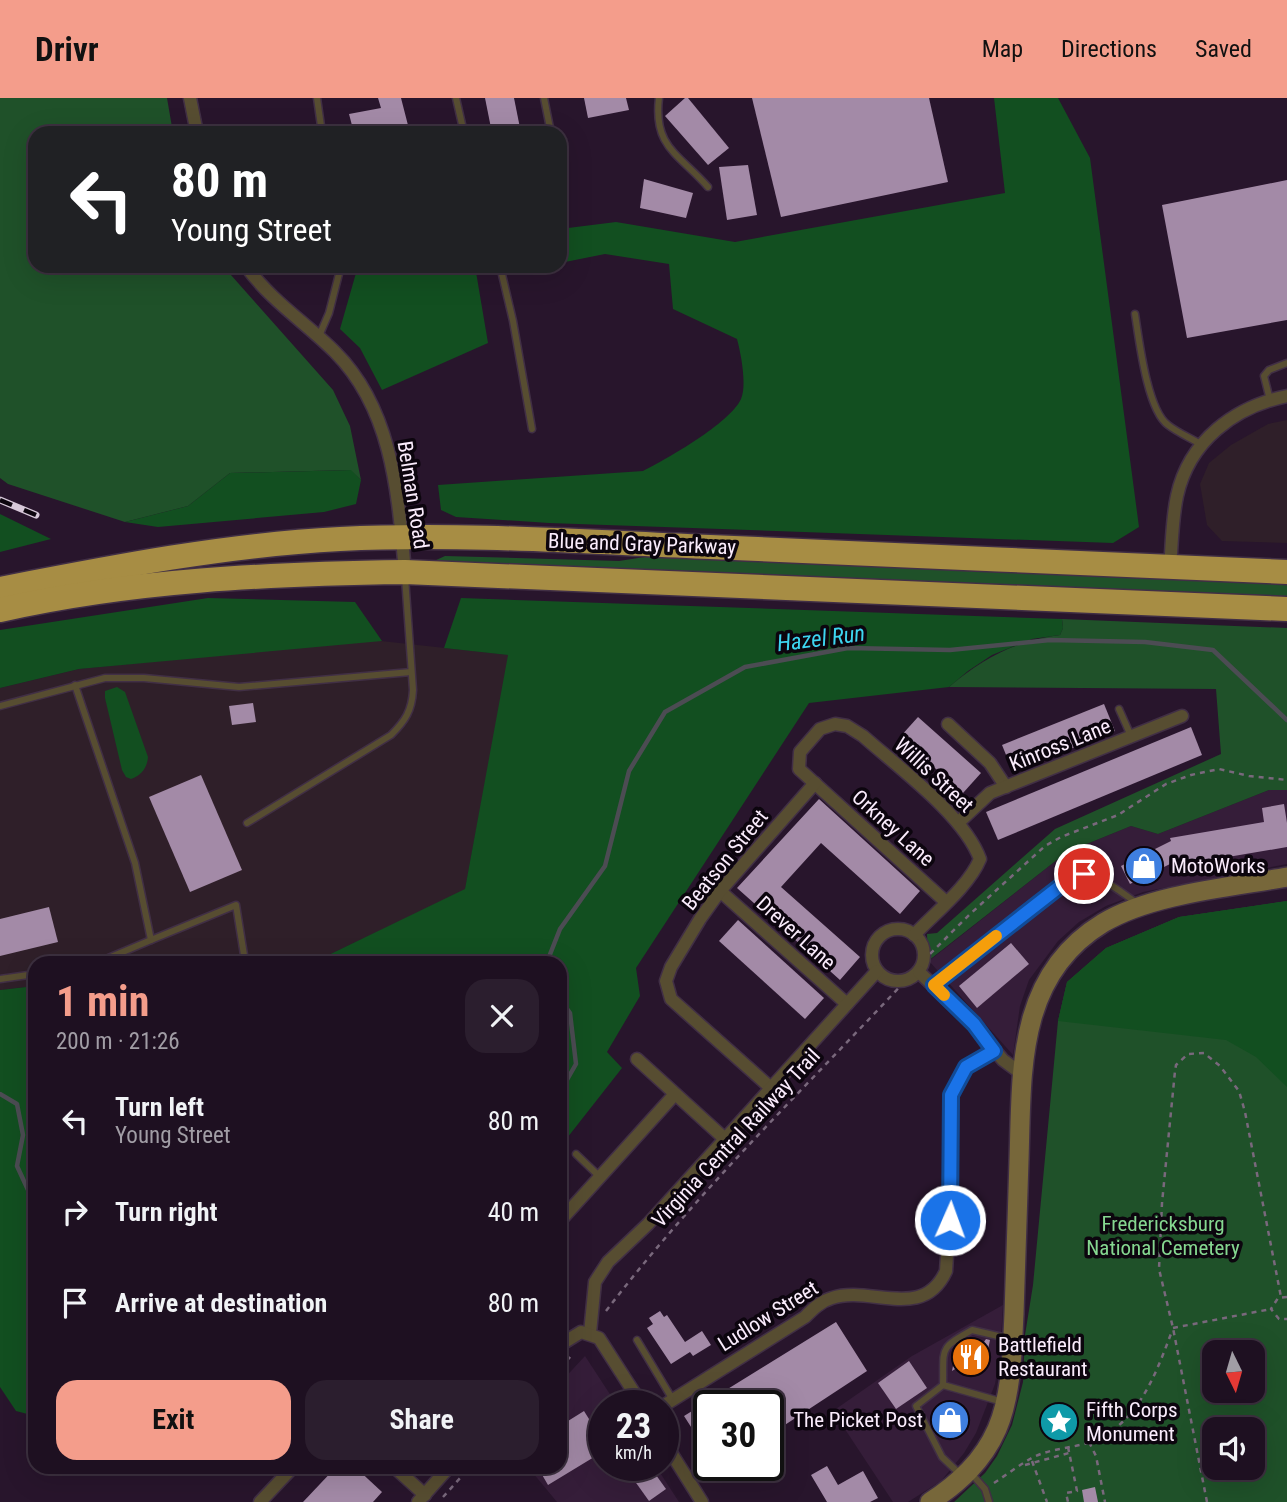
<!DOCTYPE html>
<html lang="en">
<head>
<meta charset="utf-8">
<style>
  body { margin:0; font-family:"Roboto Condensed",sans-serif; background:#2b1e2e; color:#f1f3f6; height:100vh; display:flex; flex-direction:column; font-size:26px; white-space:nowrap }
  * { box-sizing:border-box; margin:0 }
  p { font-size:23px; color:#a19da5 }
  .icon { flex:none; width:38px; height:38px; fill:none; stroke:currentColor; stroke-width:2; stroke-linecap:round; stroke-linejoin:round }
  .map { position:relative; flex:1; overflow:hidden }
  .details { position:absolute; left:28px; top:858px; width:539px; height:518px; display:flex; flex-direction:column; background:#1e1021; border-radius:21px; box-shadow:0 7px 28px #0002,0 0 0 2px #3c303f }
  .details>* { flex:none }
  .top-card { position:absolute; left:28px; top:28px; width:539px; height:147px; border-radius:21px; box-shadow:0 7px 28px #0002,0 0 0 2px #3c303f; background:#202124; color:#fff; overflow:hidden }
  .needle { width:46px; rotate:175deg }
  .fabs { position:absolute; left:1202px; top:1242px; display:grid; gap:14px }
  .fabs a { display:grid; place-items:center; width:63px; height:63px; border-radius:14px; background:#1e1021; box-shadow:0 7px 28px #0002,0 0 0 2px #3c303f; font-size:35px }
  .speed { position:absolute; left:588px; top:1292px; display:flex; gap:14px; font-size:35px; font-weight:700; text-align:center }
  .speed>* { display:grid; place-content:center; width:91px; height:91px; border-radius:50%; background:#1e1021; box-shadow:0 7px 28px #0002,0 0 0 2px #3c303f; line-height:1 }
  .speed small { font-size:18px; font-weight:400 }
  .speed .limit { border:4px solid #111; border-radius:10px; background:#fff; color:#111 }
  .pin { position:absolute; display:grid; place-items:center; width:60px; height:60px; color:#fff; margin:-30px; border:4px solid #fff; border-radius:50%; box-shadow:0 2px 7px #0007 }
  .me { position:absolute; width:77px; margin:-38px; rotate:2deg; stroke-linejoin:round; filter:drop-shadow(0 0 5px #0008) }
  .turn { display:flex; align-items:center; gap:24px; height:147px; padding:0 28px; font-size:32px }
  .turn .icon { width:91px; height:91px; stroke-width:2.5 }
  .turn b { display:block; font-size:49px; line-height:60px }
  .round { display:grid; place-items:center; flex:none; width:74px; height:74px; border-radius:21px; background:#2b1e2e }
  .headline { display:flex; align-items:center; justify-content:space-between; height:119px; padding:0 28px }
  h1 { font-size:42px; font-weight:700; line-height:52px; color:#f49d8b }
  .primary-button { display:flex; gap:14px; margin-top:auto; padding:14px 28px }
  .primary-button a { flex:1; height:80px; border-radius:21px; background:#f49d8b; color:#111; font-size:28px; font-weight:700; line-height:80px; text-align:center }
  .primary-button a+a { background:#2b1e2e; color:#f1f3f6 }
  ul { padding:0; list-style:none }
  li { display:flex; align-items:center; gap:21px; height:91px; padding:0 28px }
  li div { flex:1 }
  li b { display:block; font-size:26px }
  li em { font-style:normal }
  header { display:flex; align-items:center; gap:42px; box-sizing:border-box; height:98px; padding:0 35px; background:#f49d8b; color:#111 }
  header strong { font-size:33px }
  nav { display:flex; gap:38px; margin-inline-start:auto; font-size:24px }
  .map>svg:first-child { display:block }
  .built { fill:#351d39 }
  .industrial { fill:#2f1f29 }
  .green { fill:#1f5129; fill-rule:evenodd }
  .forest { fill:#124f20 }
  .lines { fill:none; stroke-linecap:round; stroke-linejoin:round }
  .stream { stroke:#4c4c53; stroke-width:4.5 }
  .building { fill:#a38aa7 }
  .lane-casing { stroke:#412f45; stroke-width:9 }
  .street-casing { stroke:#412f45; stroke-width:15 }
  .secondary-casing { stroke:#412f45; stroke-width:22 }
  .highway-casing { stroke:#412f45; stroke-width:27 }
  .path { stroke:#79687c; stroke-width:2.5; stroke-dasharray:5 5; stroke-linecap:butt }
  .lane { stroke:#574d31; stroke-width:6 }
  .street { stroke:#574d31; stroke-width:12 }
  .secondary { stroke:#77673a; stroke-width:19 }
  .highway { stroke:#a78d44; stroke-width:24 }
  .rail-casing { stroke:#d7c8d9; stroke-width:7 }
  .rail { stroke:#0c050e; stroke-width:4.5; stroke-dasharray:13; stroke-linecap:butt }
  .route-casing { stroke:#114b97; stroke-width:18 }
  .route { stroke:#1a73e8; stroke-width:12 }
  .slow { stroke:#f59e0b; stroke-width:12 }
  .labels { text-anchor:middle; stroke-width:7; stroke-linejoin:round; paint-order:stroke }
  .street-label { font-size:21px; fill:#faecfc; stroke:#0c050e }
  .poi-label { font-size:21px; fill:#faecfc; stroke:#0c050e; text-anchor:start }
  .park-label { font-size:21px; fill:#85d790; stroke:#0c050e }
  .water-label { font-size:23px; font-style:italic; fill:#3dd6f1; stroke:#0c050e }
</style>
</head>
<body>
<header>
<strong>Drivr</strong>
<nav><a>Map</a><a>Directions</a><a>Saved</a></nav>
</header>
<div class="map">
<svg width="1287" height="1404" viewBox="0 0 1287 1404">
  <rect width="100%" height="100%" fill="#28152c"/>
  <!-- built -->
  <g class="built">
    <polygon points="1269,692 1287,692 1287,766 1143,794 1106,808 1079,824 1058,843 1029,882 1020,908 1013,957 929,863 1067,754 1131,728 1158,736"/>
    <polygon points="1003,1207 1000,1257 995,1286 976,1335 964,1355 941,1383 908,1404 893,1404 833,1313 912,1258"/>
    <polygon points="585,1258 617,1307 604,1307 604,1367 655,1367 679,1404 557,1404 528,1369 560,1368 560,1285"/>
  </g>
  <!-- industrial -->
  <g class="industrial">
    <polygon points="1287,322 1287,445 1222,443 1207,427 1200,386 1209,365 1231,347 1268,326"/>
    <polygon points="372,542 509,557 465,792 314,864 35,864 35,888 0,892 0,590 79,571"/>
  </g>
  <!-- green -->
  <g class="green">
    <polygon points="0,0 167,0 173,35 35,35 35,168 223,168 333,292 350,328 361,382 350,372 230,375 188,408 125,424 8,386 0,380"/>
    <polygon points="445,458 619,463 651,458 1287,484 1287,504 434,463"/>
    <path d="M1062 521 1287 530V692H1269L1158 736 1131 728 1067 754 928 863 927 836 937 835 1055 731 1221 656 1216 591 949 589C983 560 1015 543 1060 537L1063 530Z"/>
    <path d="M1287 803V1404H954L985 1375 997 1358 1012 1327 1023 1284 1025 1237 1033 1187 1058 923 1067 884 1106 850 1179 819ZM1214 1255H1253V1293H1214ZM1214 1332H1253V1370H1214Z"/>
  </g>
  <!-- forest -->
  <g class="forest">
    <path d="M994 0H1058L1090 60 1139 429 1113 445 549 425 456 419 441 412 438 387 643 373C667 361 730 325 741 301 747 287 741 256 737 241L673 211 669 166 605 156 560 165V131L616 124 735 144 1005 95Z"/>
    <polygon points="358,168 475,168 488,245 382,292 360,250 340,231"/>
    <polygon points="351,372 361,382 356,406 324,414 158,429 125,424 188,408 230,375"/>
    <polygon points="0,416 51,441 0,454"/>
    <polygon points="208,500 355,504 382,543 79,571 0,590 0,532"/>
    <polygon points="461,500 1062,521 1063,530 1060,537 1032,541 992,557 968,573 949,589 809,605 636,870 640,898 607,954 622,970 560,1049 560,864 314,864 465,791 508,557 444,550"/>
    <path d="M117 589 125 594 148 659C147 671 141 677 131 681L126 679 122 672 105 600V593Z"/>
    <polygon points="1287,803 1287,989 1256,959 1226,942 1058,923 1067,884 1106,850 1179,819"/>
    <polygon points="35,888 35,1318 16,1313 0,1289 0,892"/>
  </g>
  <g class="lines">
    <!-- stream -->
    <g class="stream">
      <polyline points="547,864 560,831 605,768 629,673 665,614 745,569 848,550 950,552 1050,542 1145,544 1213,552 1287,622"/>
      <polyline points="560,901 570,915 576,966 560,994"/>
      <polyline points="0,996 17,1006 23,1037 17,1068 29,1094 35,1095"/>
    </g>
  </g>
  <!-- building -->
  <g class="building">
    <polygon points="378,0 401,0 410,35 354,35 349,16 381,10"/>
    <polygon points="485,0 514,0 521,35 492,35"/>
    <polygon points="584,0 626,0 629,12 588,20"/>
    <polygon points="685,0 688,0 729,50 708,67 665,18"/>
    <polygon points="752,0 929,0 948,84 781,119"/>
    <polygon points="748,67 757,117 727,122 719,69"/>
    <polygon points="644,81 693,95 686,120 640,110"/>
    <polygon points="1287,82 1287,222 1187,240 1162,107"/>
    <polygon points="253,605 256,624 232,627 229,608"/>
    <polygon points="1104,606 1115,633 1013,674 1002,647"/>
    <polygon points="918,619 981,675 963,695 900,639"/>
    <polygon points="1191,629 1202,657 998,742 986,714"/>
    <polygon points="201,677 242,772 190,794 149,699"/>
    <polygon points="819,701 920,793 900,816 821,745 781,789 860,859 840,882 737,790"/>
    <polygon points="1284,706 1287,725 1287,749 1175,768 1174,764 1130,786 1121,768 1171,743 1170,740 1264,724 1262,710"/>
    <polygon points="49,809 58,844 0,858 0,821"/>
    <polygon points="738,822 824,900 805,921 719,843"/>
    <polygon points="1011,845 1029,866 977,910 959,888"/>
    <polygon points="660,1213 664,1219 667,1217 685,1244 702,1233 711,1247 693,1258 690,1254 671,1266 647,1230 653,1226 649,1220"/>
    <polygon points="836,1224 867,1273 768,1338 768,1307 709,1307 709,1357 684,1318"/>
    <polygon points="986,1241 990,1242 984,1271 968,1268 975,1258 952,1273 957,1248 960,1246 980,1250"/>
    <polygon points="909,1263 927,1290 896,1311 878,1285"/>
    <polygon points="943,1305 968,1322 957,1339 932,1322"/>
    <polygon points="584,1313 604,1345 604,1353 548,1387 537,1368 560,1368 560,1328"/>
    <polygon points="741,1367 769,1367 751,1380"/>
    <polygon points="337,1368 354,1368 382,1394 373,1404 303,1404"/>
    <polygon points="827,1368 838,1387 863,1373 878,1400 870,1404 827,1404 811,1377"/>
    <polygon points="651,1370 666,1391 649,1403 634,1382"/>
    <polygon points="1095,1389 1098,1404 1084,1404 1082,1392"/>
  </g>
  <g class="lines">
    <!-- lane casing -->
    <g class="lane-casing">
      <g id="lane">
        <polyline points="317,0 322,35"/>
        <polyline points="456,0 464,35"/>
        <polyline points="544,0 551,35"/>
        <path d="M659 0C653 49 679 56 708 89"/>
        <polyline points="560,85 560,87"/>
        <polyline points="500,168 513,223 532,331"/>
        <path d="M1135 216C1139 241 1147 312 1168 327 1178 335 1191 340 1202 347"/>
        <polyline points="319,238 329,215 341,168"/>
        <polyline points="1270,302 1264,278 1269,272 1287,265"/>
        <polyline points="75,587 135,765 151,842 99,864"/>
        <polyline points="0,608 105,580 144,580 239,589 411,574"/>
        <polyline points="1119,611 1131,638"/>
        <path d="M247 725 391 637C405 623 412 613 413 592L405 479"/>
        <polyline points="151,842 236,807 244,857"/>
        <polyline points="0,881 35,876"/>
        <path d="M934 887 1075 778C1097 773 1119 793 1137 805"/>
        <polyline points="576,1056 600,1079"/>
        <polyline points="637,1242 673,1302"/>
        <polyline points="943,1287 1003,1304"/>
        <polyline points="970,1374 985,1391 989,1404"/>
        <path d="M961 1377 942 1359 916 1308 943 1287C944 1250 938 1251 972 1232L1011 1241"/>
      </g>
    </g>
    <!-- street casing -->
    <g class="street-casing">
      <g id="street">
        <polyline points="190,0 197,35"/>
        <path d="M246 168C270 202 306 225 335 254 393 312 398 397 405 474"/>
        <path d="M1170 469C1172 446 1172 421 1177 398 1189 343 1234 309 1287 298"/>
        <polyline points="948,626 990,665 1006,689"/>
        <polyline points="959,724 990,695 1182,618"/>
        <polyline points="720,793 847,906"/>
        <circle cx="898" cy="857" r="26"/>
        <path d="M914 837C935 815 969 788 980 761 964 717 899 670 863 638L847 628 835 626 820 631 800 654 799 671 946 804"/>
        <polyline points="919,874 973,926 1003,962 1022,976"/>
        <polyline points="637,961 725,1041"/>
        <polyline points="771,990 671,901 666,883 671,869 700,821 720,793 815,685"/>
        <polyline points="560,1123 675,996"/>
        <polyline points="590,1235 595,1184 608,1164 648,1126 877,873"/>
        <polyline points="560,1247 581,1234 599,1240 642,1307"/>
        <path d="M663 1308 805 1219C813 1211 821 1203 832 1200 870 1187 923 1224 946 1173L951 1096 952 997 966 969 994 952"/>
        <polyline points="663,1342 702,1404"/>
        <polyline points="393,1368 425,1397"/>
        <polyline points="260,1404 294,1368"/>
        <polyline points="418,1404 450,1368"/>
      </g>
    </g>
    <!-- secondary casing -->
    <g class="secondary-casing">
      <path id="secondary" d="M930 1404C959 1385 983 1363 997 1331 1012 1296 1012 1253 1014 1216 1016 1165 1017 1113 1019 1062 1022 973 1016 878 1103 825 1151 796 1231 789 1287 779"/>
    </g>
    <!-- highway casing -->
    <g class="highway-casing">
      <g id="highway">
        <path d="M0 491C113 469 225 447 340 441 463 435 587 444 710 449 902 457 1095 466 1287 474"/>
        <path d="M0 512C132 482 270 476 405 474L1287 511"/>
      </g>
    </g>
    <!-- path -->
    <g class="path">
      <polyline points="923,863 969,817 1045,748 1061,739 1118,717 1166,686 1191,677 1219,671 1249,678 1287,682"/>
      <polyline points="1287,1199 1278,1200 1271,1211 1279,1221 1287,1221"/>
      <path d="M606 1213C697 1094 805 990 907 881"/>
      <polyline points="1173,1230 1271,1211"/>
      <polyline points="560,1270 572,1257"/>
      <polyline points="1089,1344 1096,1358 1105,1404"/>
      <polyline points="1068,1349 1077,1393 1066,1395 1068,1404"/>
      <polyline points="1032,1363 1047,1404"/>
      <polyline points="1025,1367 1069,1355"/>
      <path d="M994 1385C1006 1377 1018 1368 1030 1361 1050 1349 1077 1351 1098 1341 1140 1321 1157 1273 1172 1233"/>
      <polyline points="443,1399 471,1368"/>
      <polyline points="1207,1404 1173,1230 1159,1171 1162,1105 1175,973 1176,967 1188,956 1204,955 1220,968 1239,993 1245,1014 1281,1199"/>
    </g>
    <!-- lane -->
    <use href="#lane" class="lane"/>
    <!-- street -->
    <use href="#street" class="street"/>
    <!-- secondary -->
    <use href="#secondary" class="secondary"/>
    <!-- highway -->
    <use href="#highway" class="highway"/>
    <!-- rail casing -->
    <g class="rail-casing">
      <polyline id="rail" points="0,402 36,417"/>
    </g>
    <!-- rail -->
    <use href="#rail" class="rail"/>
  </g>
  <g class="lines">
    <!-- route casing -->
    <g class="route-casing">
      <polyline id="route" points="950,1122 951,997 966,969 994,953 974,926 934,887 1068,782 1084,776"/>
    </g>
    <!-- route -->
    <use href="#route" class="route"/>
    <!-- slow -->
    <polyline class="slow" points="944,897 934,887 996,838"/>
  </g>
  <!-- icons -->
  <defs>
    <g id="shop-disc" transform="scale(2.0125)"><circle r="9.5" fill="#3f7fe0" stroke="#0c050e"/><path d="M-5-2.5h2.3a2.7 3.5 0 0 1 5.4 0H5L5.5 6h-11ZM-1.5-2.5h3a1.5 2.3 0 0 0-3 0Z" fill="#fff"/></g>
    <g id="restaurant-disc" transform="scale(2.0125)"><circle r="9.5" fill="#e8710a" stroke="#0c050e"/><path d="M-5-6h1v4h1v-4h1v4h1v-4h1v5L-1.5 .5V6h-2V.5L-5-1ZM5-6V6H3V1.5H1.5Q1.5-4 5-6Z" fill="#fff"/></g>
    <g id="sight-disc" transform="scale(2.0125)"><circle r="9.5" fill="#0f9aa8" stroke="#0c050e"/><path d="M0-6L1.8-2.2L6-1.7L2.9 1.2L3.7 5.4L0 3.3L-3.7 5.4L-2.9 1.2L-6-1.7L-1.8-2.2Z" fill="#fff"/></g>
  </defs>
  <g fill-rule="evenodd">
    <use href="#shop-disc" x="1144" y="768"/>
    <use href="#restaurant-disc" x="971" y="1259"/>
    <use href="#shop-disc" x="950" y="1322"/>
    <use href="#sight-disc" x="1059" y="1324"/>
  </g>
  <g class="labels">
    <!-- street labels -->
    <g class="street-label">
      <text transform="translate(413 397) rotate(81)" y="7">Belman Road</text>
      <text transform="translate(642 446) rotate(2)" y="7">Blue and Gray Parkway</text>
      <text transform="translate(1060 647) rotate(-22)" y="7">Kinross Lane</text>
      <text transform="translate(934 677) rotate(43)" y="7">Willis Street</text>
      <text transform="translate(893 730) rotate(42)" y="7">Orkney Lane</text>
      <text transform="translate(725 762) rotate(-51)" y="7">Beatson Street</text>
      <text transform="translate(796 835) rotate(42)" y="7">Drever Lane</text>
      <text transform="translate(736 1040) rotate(-47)" y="7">Virginia Central Railway Trail</text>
      <text transform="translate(768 1218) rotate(-32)" y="7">Ludlow Street</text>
    </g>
    <!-- poi labels -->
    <g class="poi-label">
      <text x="1171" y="775">MotoWorks</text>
      <text x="998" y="1254">Battlefield<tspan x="998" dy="24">Restaurant</tspan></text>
      <text x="1086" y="1319">Fifth Corps<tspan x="1086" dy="24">Monument</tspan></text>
      <text x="923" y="1329" text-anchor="end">The Picket Post</text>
    </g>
    <!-- park labels -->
    <g class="park-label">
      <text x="1163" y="1133">Fredericksburg<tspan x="1163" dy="24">National Cemetery</tspan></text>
    </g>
    <!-- water labels -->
    <g class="water-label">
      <text transform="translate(821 540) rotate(-7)" y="8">Hazel Run</text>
    </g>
  </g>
</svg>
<div class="fabs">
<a><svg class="needle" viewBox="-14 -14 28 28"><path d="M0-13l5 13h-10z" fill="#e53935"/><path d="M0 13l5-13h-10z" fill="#a19da5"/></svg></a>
<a><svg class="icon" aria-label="sound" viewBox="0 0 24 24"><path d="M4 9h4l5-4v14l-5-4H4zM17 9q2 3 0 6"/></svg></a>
</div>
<div class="speed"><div>23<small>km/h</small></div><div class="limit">30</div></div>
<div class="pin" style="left:1084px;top:776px;background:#d93025"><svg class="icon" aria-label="arrive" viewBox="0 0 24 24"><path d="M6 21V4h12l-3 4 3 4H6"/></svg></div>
<svg class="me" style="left:950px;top:1122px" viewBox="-20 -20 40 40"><circle r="17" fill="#1a73e8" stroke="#fff" stroke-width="3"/><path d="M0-11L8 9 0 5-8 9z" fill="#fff"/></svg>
<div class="top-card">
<div class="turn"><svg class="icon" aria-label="left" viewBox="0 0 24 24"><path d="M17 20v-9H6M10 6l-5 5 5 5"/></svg><div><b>80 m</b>Young Street</div></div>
</div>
<section class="details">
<div class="headline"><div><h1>1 min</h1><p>200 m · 21:26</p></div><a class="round"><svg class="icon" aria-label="close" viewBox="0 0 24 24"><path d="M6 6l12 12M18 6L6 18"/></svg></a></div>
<ul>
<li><svg class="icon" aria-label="left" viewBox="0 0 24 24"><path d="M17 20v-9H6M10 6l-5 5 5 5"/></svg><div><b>Turn left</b><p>Young Street</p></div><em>80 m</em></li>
<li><svg class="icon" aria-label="right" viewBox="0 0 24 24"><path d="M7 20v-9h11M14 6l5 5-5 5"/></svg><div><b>Turn right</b></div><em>40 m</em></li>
<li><svg class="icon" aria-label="arrive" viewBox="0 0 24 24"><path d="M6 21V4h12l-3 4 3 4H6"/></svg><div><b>Arrive at destination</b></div><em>80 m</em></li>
</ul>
<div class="primary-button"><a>Exit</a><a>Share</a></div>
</section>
</div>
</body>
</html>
